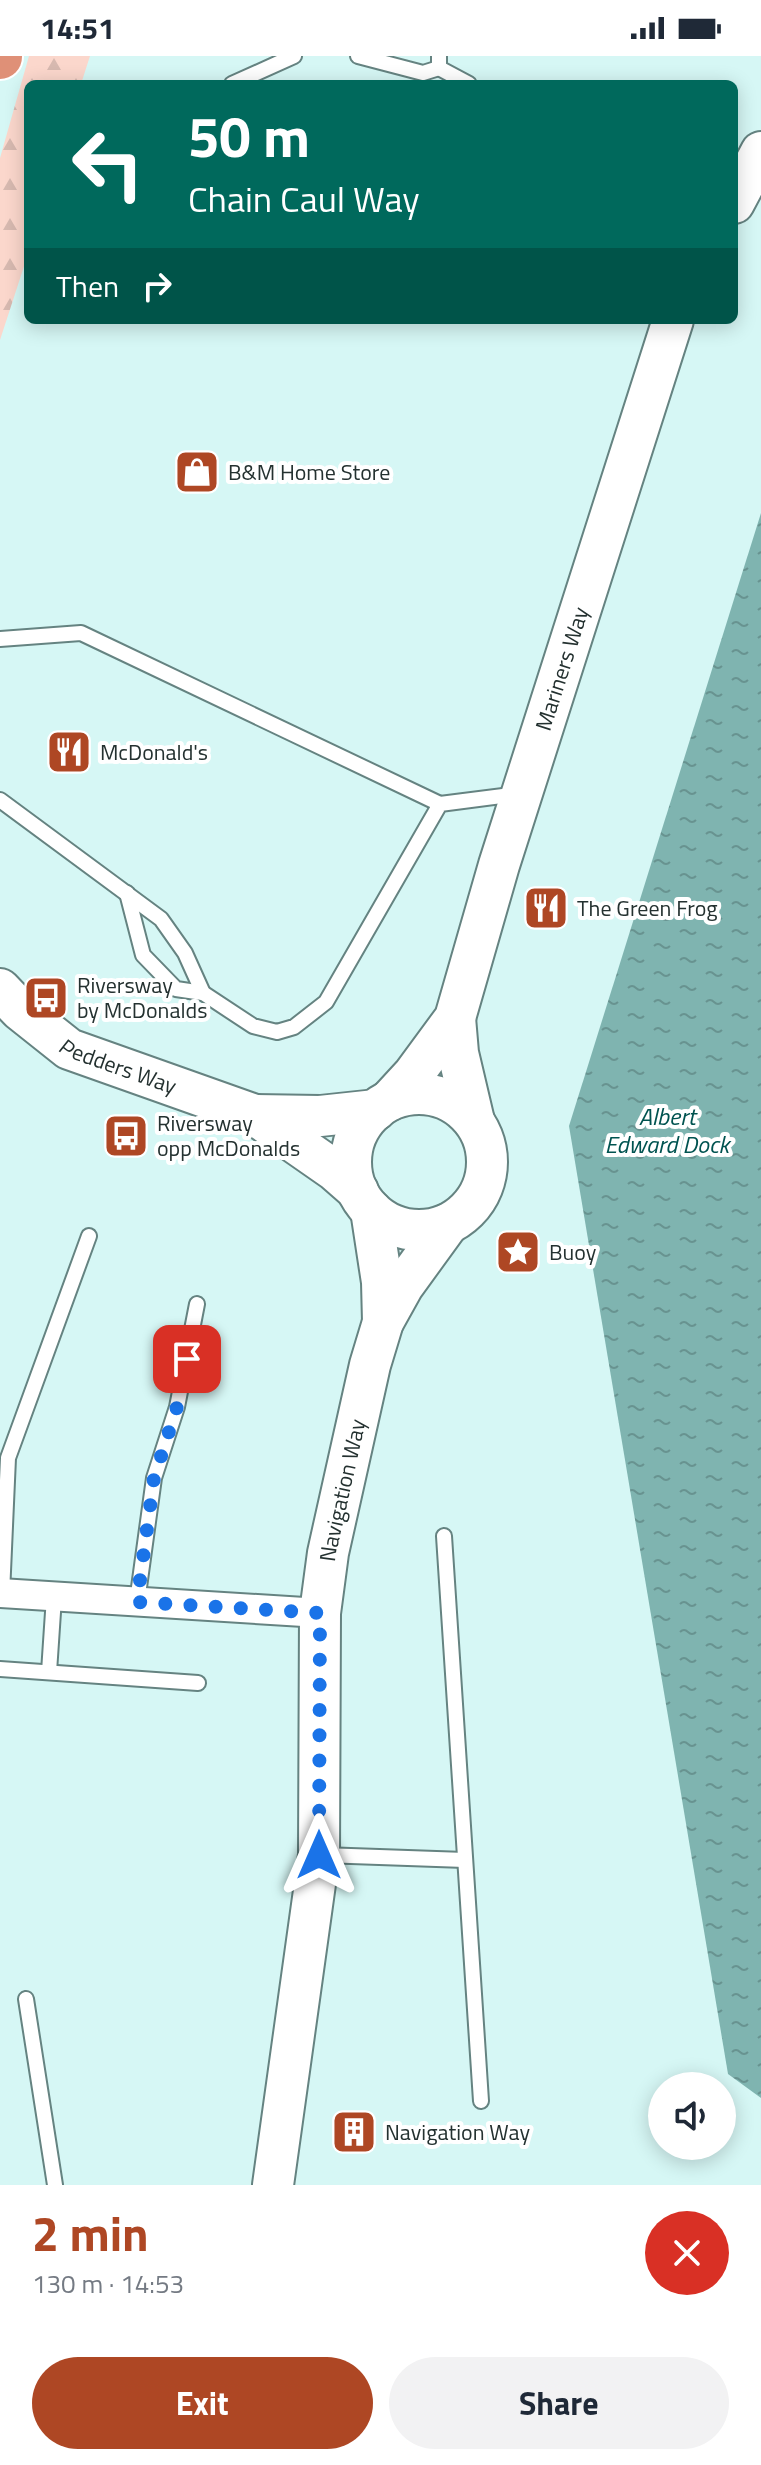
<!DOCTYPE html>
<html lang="en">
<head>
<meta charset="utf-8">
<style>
  body { margin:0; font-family:"Titillium Web",sans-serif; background:#f2f2f3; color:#1f2937; height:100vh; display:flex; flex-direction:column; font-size:30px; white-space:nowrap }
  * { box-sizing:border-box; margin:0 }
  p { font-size:26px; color:#747a83 }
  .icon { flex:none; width:44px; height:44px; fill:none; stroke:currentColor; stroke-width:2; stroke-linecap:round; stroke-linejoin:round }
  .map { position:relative; height:2129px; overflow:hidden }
  .sheet { display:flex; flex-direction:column; background:#fff; flex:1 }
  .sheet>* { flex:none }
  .top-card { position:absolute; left:24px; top:24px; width:714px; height:244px; border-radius:12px; box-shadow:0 4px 20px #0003; background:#00695c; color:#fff; overflow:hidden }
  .controls { position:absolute; left:648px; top:2016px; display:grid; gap:16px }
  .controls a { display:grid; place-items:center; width:88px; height:88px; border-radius:50%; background:#fff; box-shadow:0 4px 20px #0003; font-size:40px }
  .pin { position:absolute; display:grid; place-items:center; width:68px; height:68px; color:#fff; margin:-34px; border-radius:16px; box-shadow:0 4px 12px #0006 }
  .me { position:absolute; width:88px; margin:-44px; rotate:0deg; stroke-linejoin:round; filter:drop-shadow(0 0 6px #0008) }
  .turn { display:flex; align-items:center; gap:28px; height:168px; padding:0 32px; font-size:36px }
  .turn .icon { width:104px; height:104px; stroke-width:2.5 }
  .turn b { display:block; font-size:56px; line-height:68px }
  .then { display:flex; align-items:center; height:76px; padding:0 32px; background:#0003; gap:16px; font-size:30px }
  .round { display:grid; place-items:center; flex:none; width:84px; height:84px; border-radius:42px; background:#f2f2f3 }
  .overview { display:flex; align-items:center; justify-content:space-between; height:136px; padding:0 32px }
  h1 { font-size:48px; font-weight:700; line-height:60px; color:#ae4724 }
  .action { display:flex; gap:16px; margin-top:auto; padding:16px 32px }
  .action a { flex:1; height:92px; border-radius:48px; background:#ae4724; color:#fff; font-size:32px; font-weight:700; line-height:92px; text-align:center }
  .action a+a { background:#f2f2f3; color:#1f2937 }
  .status { display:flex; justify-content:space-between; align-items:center; height:56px; padding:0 40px; background:#fff; direction:ltr }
  .status svg { height:22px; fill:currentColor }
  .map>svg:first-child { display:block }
  .forest { fill:url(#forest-firs) }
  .water { fill:url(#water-ripples) }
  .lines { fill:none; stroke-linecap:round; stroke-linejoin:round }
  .lane-casing { stroke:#658381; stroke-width:18 }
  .street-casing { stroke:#658381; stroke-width:32 }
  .secondary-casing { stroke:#658381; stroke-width:44 }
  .highway-casing { stroke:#fff; stroke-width:48 }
  .lane { stroke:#fff; stroke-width:14 }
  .street { stroke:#fff; stroke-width:28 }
  .secondary { stroke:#fff; stroke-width:40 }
  .highway { stroke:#df9077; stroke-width:44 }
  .route { stroke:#1a73e8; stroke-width:14; stroke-dasharray:0 25.2 }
  .labels { text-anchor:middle; stroke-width:8; stroke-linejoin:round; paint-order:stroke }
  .poi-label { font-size:22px; fill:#243130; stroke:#fff; text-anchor:start }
  .street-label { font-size:22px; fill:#243130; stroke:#fff }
  .water-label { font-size:24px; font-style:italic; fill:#005350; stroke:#fff }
</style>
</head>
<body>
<div class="status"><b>14:51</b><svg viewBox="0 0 49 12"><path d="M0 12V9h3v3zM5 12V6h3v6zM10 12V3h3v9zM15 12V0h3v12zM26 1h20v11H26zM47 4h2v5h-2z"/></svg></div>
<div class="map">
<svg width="761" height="2129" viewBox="0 0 761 2129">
  <defs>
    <pattern id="forest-firs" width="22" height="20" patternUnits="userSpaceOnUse" patternTransform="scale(2)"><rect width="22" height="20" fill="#fbd7cc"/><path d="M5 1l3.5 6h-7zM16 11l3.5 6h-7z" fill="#d7b9b0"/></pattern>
    <pattern id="water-ripples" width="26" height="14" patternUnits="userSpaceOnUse" patternTransform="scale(2)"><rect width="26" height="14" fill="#7fb4b0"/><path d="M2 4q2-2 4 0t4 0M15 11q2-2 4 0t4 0" fill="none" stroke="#689390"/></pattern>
  </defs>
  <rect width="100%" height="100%" fill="#d6f7f5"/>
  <!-- forest -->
  <polygon class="forest" points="29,0 90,0 81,28 28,28 28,198 0,284 0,102"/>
  <!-- water -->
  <polygon class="water" points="761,457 761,2042 728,2018 569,1070"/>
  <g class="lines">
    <!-- lane casing -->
    <g class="lane-casing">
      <g id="lane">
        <polyline points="358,0 423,17 439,12"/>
        <polyline points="439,0 439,12 469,28"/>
        <polyline points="232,28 294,0"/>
        <polyline points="0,583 81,577 440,748"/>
        <polyline points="0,744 161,863 185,897 203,937 253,970 277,976 294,971 326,946 440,748 518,738"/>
        <polyline points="127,837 143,899 176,933 203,937"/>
        <polyline points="444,1480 481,2045"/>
        <polyline points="2,1538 8,1402 89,1180"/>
        <polyline points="137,1546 154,1422 177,1351 197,1248"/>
        <polyline points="0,1613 198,1627"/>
        <polyline points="49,1616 54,1541"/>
        <polyline points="322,1799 465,1804"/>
        <polyline points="26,1943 55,2129"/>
      </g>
    </g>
    <!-- street casing -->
    <g class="street-casing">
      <polyline id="street" points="0,1537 320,1557"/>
    </g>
    <!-- secondary casing -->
    <g class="secondary-casing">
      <g id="secondary">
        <polyline points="734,147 761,96"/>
        <path id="s1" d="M0 933 20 954 69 993 255 1059 334 1114 358 1135"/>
        <polyline points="455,962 458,997 474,1065"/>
        <circle cx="419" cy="1106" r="68"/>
        <path id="s2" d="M390 1044 413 1019 455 962 499 809 673 264"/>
        <polyline points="255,1059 320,1060 376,1054"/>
        <polyline points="371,1154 382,1226 383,1266"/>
        <path id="s3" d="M273 2129 319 1799 320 1557 328 1497 370 1309 383 1266 403 1230 448 1168"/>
      </g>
    </g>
    <!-- highway casing -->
    <g class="highway-casing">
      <polyline id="highway" points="0,1 0,0"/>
    </g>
    <!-- lane -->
    <use href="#lane" class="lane"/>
    <!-- street -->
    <use href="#street" class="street"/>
    <!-- secondary -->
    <use href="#secondary" class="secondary"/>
    <!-- highway -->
    <use href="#highway" class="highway"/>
  </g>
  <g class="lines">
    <!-- route -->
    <polyline class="route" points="187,1303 177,1351 154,1422 137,1546 320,1557 319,1799"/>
  </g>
  <!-- icons -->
  <defs>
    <g id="shop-square" transform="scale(2.3)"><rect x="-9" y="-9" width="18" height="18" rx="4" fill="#ae4724" stroke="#fff"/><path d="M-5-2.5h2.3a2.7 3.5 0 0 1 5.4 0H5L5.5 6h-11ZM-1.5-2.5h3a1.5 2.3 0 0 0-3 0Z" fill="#fff"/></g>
    <g id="restaurant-square" transform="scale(2.3)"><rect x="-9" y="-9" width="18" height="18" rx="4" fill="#ae4724" stroke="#fff"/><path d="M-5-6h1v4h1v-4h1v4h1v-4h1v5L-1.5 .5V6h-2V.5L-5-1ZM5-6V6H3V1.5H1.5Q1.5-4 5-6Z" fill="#fff"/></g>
    <g id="bus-square" transform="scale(2.3)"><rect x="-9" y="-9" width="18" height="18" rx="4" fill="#ae4724" stroke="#fff"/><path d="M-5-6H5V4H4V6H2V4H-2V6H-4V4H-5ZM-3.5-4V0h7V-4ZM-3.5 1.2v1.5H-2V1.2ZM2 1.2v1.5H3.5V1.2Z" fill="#fff"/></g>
    <g id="sight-square" transform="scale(2.3)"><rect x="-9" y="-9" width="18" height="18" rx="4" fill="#ae4724" stroke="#fff"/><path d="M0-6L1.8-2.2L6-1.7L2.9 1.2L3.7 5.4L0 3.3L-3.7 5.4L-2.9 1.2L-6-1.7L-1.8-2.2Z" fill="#fff"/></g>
    <g id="building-square" transform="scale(2.3)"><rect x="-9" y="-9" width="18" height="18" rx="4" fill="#ae4724" stroke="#fff"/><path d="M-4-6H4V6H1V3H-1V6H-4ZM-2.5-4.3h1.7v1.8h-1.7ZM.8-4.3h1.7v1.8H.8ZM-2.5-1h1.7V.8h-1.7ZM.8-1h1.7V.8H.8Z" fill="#fff"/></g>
  </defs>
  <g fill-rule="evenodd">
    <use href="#shop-square" x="197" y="416"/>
    <use href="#restaurant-square" x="69" y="696"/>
    <use href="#restaurant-square" x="546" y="852"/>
    <use href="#bus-square" x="46" y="942"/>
    <use href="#bus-square" x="126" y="1080"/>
    <use href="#sight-square" x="518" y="1196"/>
    <use href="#building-square" x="354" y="2076"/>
  </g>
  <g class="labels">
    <!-- poi labels -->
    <g class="poi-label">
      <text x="228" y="424">B&amp;M Home Store</text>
      <text x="100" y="704">McDonald's</text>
      <text x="577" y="860">The Green Frog</text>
      <text x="77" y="937">Riversway<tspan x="77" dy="25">by McDonalds</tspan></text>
      <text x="157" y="1075">Riversway<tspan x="157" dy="25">opp McDonalds</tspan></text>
      <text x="549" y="1204">Buoy</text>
      <text x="385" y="2084">Navigation Way</text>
    </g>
    <!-- street labels -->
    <g class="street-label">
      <text dy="8" stroke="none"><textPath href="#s2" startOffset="470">Mariners Way</textPath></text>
      <text dy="8" stroke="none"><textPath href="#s1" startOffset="144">Pedders Way</textPath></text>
      <text dy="8" stroke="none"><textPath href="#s3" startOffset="700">Navigation Way</textPath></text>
    </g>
    <!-- water labels -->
    <g class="water-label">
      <text x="667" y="1069">Albert<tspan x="667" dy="28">Edward Dock</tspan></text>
    </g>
  </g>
</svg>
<div class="controls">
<a><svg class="icon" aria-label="sound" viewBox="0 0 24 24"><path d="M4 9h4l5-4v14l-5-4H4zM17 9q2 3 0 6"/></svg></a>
</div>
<div class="pin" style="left:187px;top:1303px;background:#d93025"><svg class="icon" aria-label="arrive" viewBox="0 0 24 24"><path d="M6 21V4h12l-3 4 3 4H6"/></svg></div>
<svg class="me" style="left:319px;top:1799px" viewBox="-20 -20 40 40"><path d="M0-17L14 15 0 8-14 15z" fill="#1a73e8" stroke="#fff" stroke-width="4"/></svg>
<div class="top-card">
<div class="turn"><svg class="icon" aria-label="left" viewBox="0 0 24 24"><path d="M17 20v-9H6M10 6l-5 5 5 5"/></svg><div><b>50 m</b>Chain Caul Way</div></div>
<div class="then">Then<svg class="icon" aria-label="right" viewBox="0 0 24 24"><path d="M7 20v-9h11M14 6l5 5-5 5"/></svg></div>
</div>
</div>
<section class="sheet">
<div class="overview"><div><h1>2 min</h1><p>130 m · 14:53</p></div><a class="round" style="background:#d93025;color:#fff"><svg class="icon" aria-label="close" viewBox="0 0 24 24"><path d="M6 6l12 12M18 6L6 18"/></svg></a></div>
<div class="action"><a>Exit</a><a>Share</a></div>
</section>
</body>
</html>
